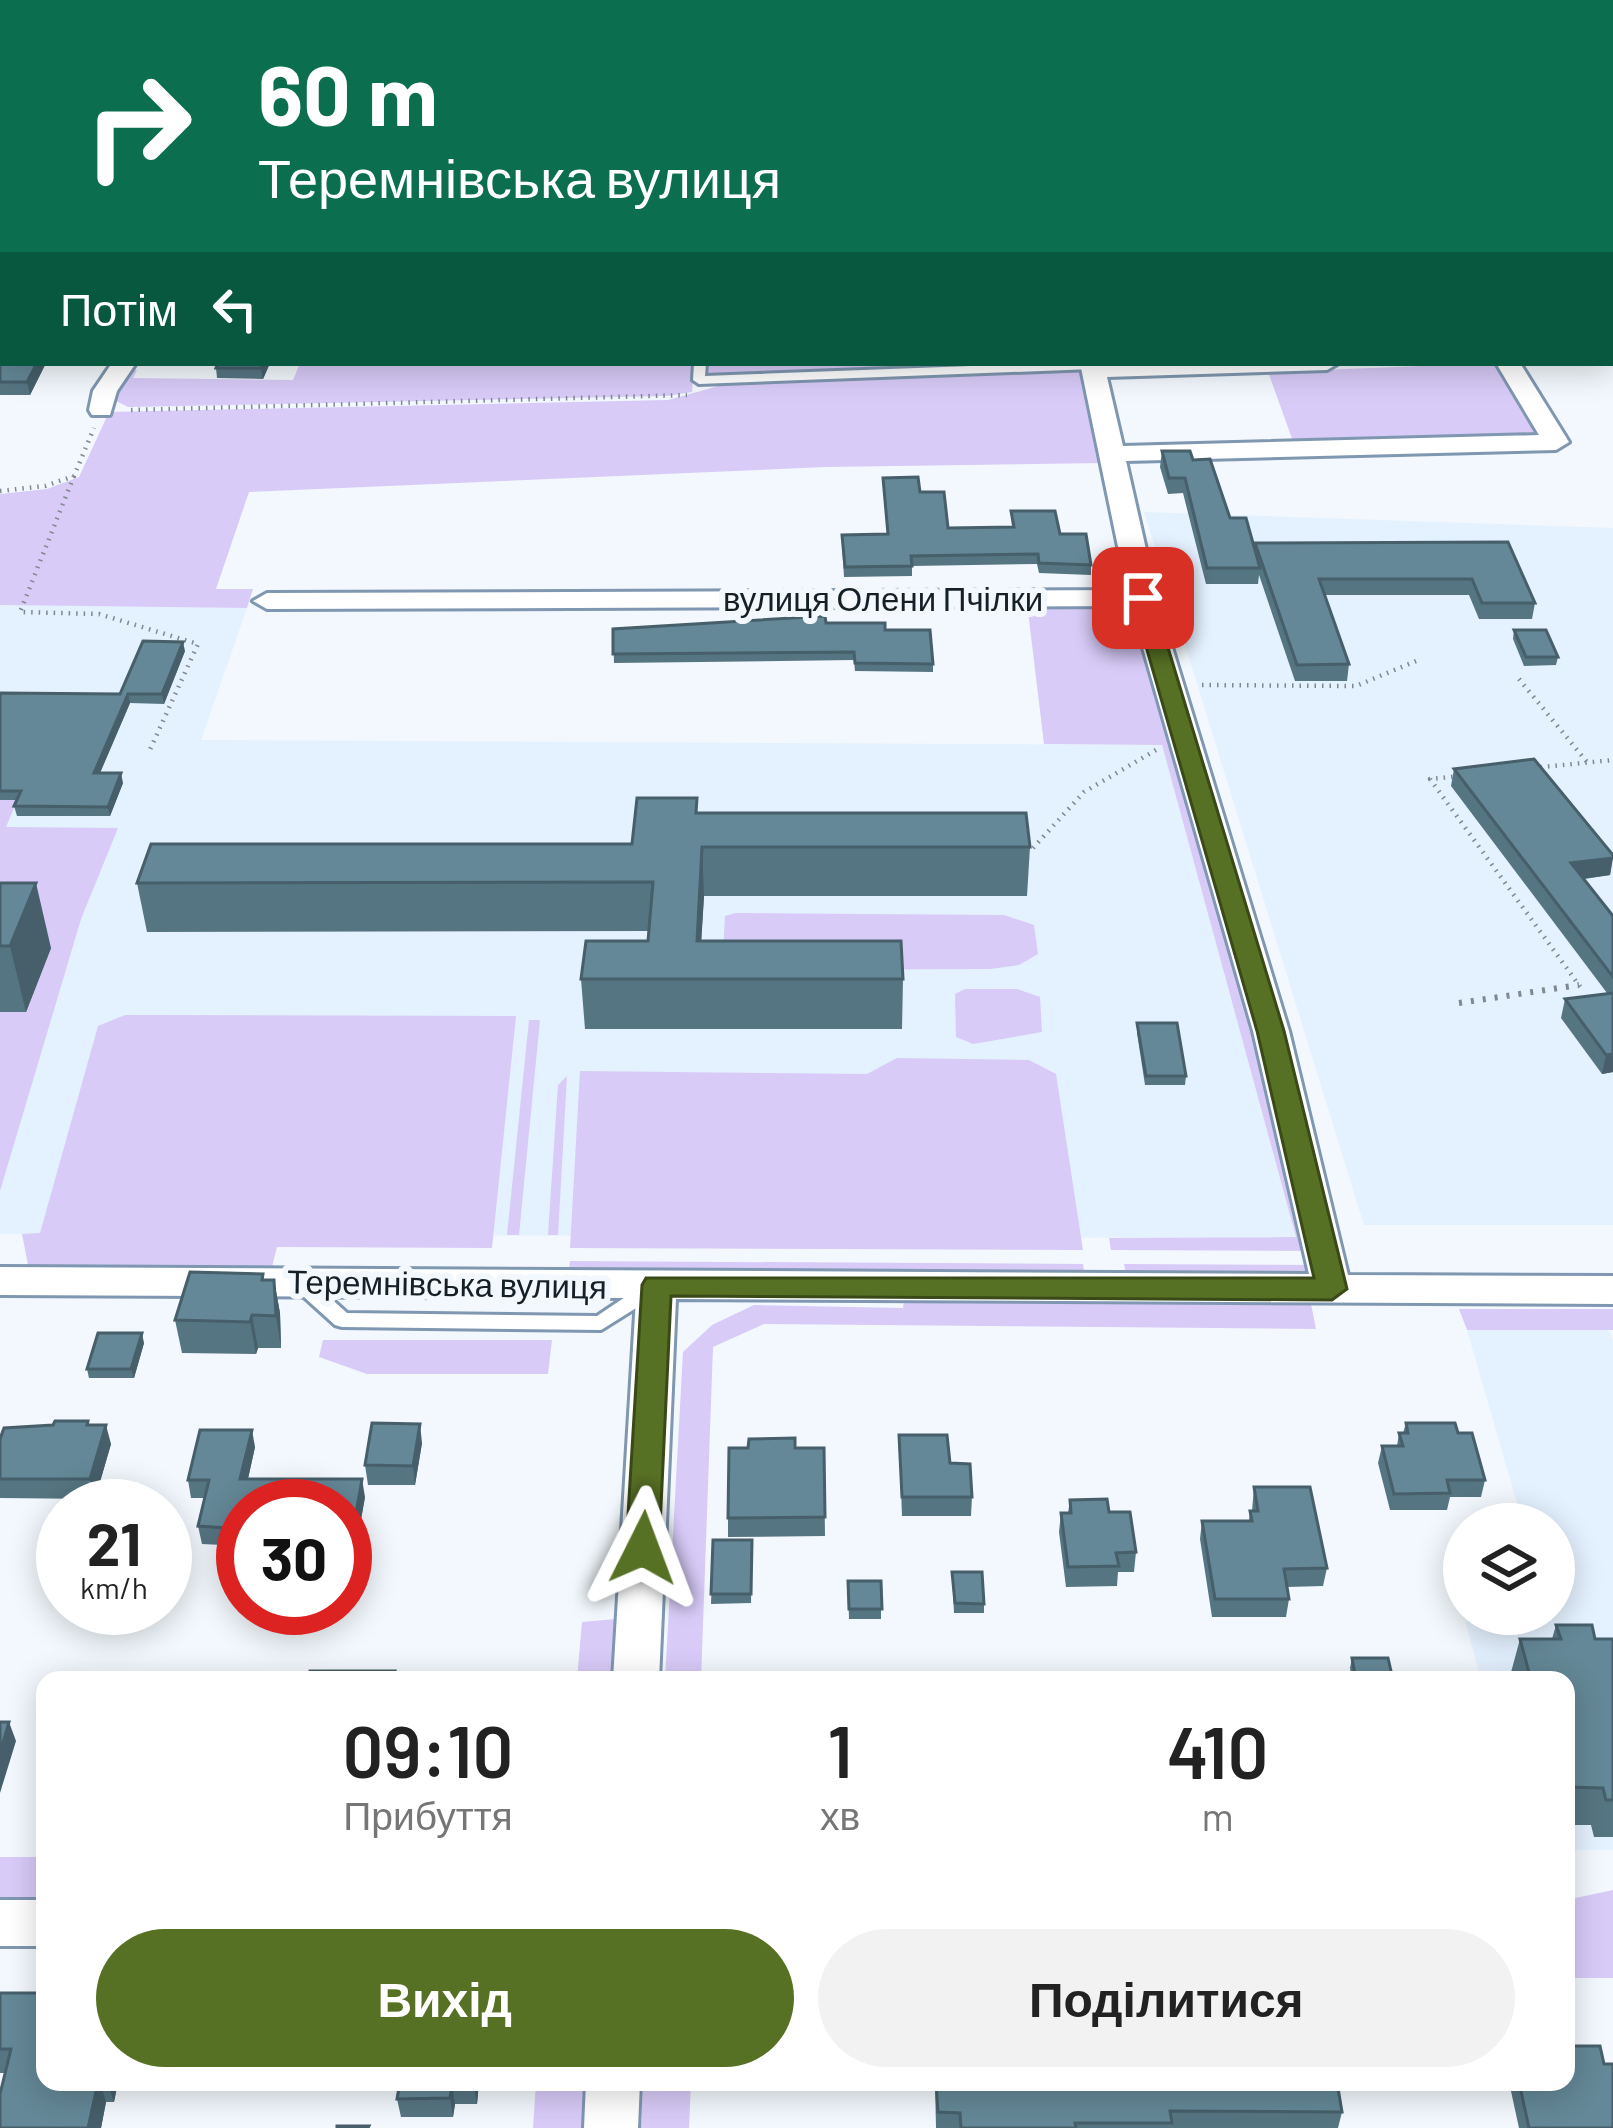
<!DOCTYPE html>
<html lang="uk">
<head>
<meta charset="utf-8">
<style>
  body { margin:0; font-family:Barlow,sans-serif; background:#f2f2f2; color:#222; height:100vh; display:flex; flex-direction:column; font-size:45px; white-space:nowrap }
  * { box-sizing:border-box; margin:0 }
  p { font-size:39px; color:#767676 }
  .icon { flex:none; width:66px; height:66px; fill:none; stroke:currentColor; stroke-width:2; stroke-linecap:round; stroke-linejoin:round }
  .map { position:relative; flex:1; overflow:hidden }
  .panel { position:absolute; left:36px; top:1671px; width:1539px; height:420px; display:flex; flex-direction:column; background:#fff; border-radius:24px; box-shadow:0 6px 30px #0003 }
  .panel>* { flex:none }
  .banner { position:absolute; left:0px; top:0px; width:1614px; height:366px; box-shadow:0 6px 30px #0003; background:#0b6e4f; color:#fff; overflow:hidden }
  .controls { position:absolute; left:1443px; top:1503px; display:grid; gap:24px }
  .controls a { display:grid; place-items:center; width:132px; height:132px; border-radius:50%; background:#fff; box-shadow:0 6px 30px #0003; font-size:60px }
  .speed { position:absolute; left:36px; top:1479px; display:flex; gap:24px; font-size:60px; font-weight:700; text-align:center }
  .speed>* { display:grid; place-content:center; width:156px; height:156px; border-radius:50%; background:#fff; box-shadow:0 6px 30px #0003; line-height:1 }
  .speed small { font-size:30px; font-weight:400 }
  .speed .limit { border:18px solid #d22; background:#fff; color:#111 }
  .pin { position:absolute; display:grid; place-items:center; width:102px; height:102px; color:#fff; margin:-51px; border-radius:24px; box-shadow:0 6px 18px #0006 }
  .me { position:absolute; width:132px; margin:-66px; rotate:3deg; stroke-linejoin:round; filter:drop-shadow(0 0 9px #0008) }
  .turn { display:flex; align-items:center; gap:42px; height:252px; padding:0 60px; font-size:54px }
  .turn .icon { width:156px; height:156px; stroke-width:2.5 }
  .turn b { display:block; font-size:84px; line-height:102px }
  .then { display:flex; align-items:center; height:114px; padding:0 60px; background:#0003; gap:24px; font-size:45px }
  .eta { display:flex; justify-content:space-evenly; align-items:center; height:204px; text-align:center }
  .eta b { font-size:72px; font-weight:600; line-height:84px }
  .button { display:flex; gap:24px; margin-top:auto; padding:24px 60px }
  .button a { flex:1; height:138px; border-radius:72px; background:#577124; color:#fff; font-size:48px; font-weight:600; line-height:138px; text-align:center }
  .button a+a { background:#f2f2f2; color:#222 }
  .map>svg:first-child { display:block }
  .built { fill:#e4f1fe }
  .green { fill:#d8cbf8 }
  .lines { fill:none; stroke-linecap:round; stroke-linejoin:round }
  .lane-casing { stroke:#7f97b0; stroke-width:6 }
  .street-casing { stroke:#7f97b0; stroke-width:6 }
  .path-far1 { stroke:#80888f; stroke-width:4.5; stroke-dasharray:1.5 6; stroke-linecap:butt }
  .path { stroke:#80888f; stroke-width:6; stroke-dasharray:3 9; stroke-linecap:butt }
  .lane { fill:#fff; fill-rule:evenodd }
  .street { fill:#fff; fill-rule:evenodd }
  .wall { fill:#567582 }
  .shaded-wall { fill:#465f6a }
  .building { fill:#648897; stroke:#465f6a; stroke-width:3 }
  .route { fill:#577124; stroke:#394917; stroke-width:3 }
  .labels { text-anchor:middle; stroke-width:12; stroke-linejoin:round; paint-order:stroke }
  .street-label { font-size:33px; fill:#151f28; stroke:#f2f8fd }
</style>
</head>
<body>
<div class="map">
<svg width="1613" height="2128" viewBox="0 0 1613 2128">
  <rect width="100%" height="100%" fill="#f2f8fd"/>
  <!-- built -->
  <g class="built">
    <polygon points="1144,512 1613,528 1613,1225 1364,1225"/>
    <polygon points="0,605 247,608 201,740 1162,745 1296,1238 0,1234"/>
    <polygon points="1467,1330 1609,1330 1613,1341 1613,1850 1566,1850 1566,1680 1481,1680 1464,1616 1554,1614 1554,1524 1523,1524"/>
  </g>
  <!-- green -->
  <g class="green">
    <polygon points="300,363 694,363 692,392 667,396 128,407 112,399 127,370 137,370 133,378 293,380"/>
    <polygon points="708,363 886,363 886,369 708,376"/>
    <polygon points="1498,363 1542,437 1294,444 1268,372"/>
    <polygon points="1084,369 1105,463 825,467 249,492 216,589 253,589 247,608 0,605 0,494 47,489 79,477 109,412 668,400 733,382"/>
    <path d="M1027 603C1054 604 1104 596 1125 613 1166 645 1289 1164 1312 1251L1111 1250 1109 1238 1296 1237 1162 745 1044 744Z"/>
    <polygon points="0,796 19,796 6,827 118,828 81,919 0,1191"/>
    <polygon points="736,913 1004,915 1034,925 1038,954 1019,965 990,969 767,970 723,953 725,916"/>
    <polygon points="965,989 1017,989 1040,997 1042,1032 973,1044 956,1037 955,994"/>
    <polygon points="125,1015 516,1016 492,1248 277,1247 271,1271 29,1270 22,1234 40,1233 98,1026"/>
    <polygon points="529,1020 540,1020 519,1235 507,1235"/>
    <polygon points="897,1058 1029,1060 1056,1074 1083,1250 570,1248 580,1071 867,1074"/>
    <polygon points="567,1076 558,1235 548,1235 558,1085"/>
    <polygon points="570,1261 1083,1264 1084,1272 569,1269"/>
    <polygon points="1124,1264 1308,1265 1310,1275 1126,1274"/>
    <polygon points="904,1300 1311,1304 1316,1329 764,1324 713,1347 701,1680 665,1680 683,1352 712,1325 754,1305 903,1308"/>
    <polygon points="1459,1309 1613,1309 1613,1330 1467,1330"/>
    <polygon points="323,1340 552,1340 548,1374 367,1374 319,1357"/>
    <polygon points="616,1619 611,1680 577,1680 582,1622"/>
    <rect x="0" y="1857" width="45" height="40"/>
    <polygon points="1613,1890 1613,1978 1566,1978 1566,1900"/>
    <polygon points="536,2082 585,2082 582,2128 533,2128"/>
    <polygon points="643,2082 691,2082 689,2128 641,2128"/>
  </g>
  <g class="lines">
    <!-- lane casing -->
    <g class="lane-casing">
      <g id="lane">
        <polygon points="694,363 706,363 705,376 1050,363 1098,365 1092,369 699,384 693,380"/>
        <polygon points="300,1275 307,1277 347,1313 597,1316 646,1283 660,1283 663,1288 660,1293 601,1330 342,1327 335,1325 293,1287 290,1282 293,1277"/>
      </g>
    </g>
    <!-- street casing -->
    <g class="street-casing">
      <g id="street">
        <polygon points="467,0 486,0 465,3"/>
        <polygon points="685,0 704,0 706,3 687,3"/>
        <polygon points="112,363 136,363 117,391 110,415 92,415 89,410 93,391"/>
        <polygon points="1080,363 1339,363 1327,370 1107,377 1123,446 1539,435 1496,363 1520,363 1569,442 1556,450 1126,461 1157,598 1289,1031 1348,1275 1613,1276 1613,1304 676,1299 659,1680 613,1680 636,1298 0,1295 0,1267 1309,1274 1253,1031 1131,606 267,609 253,601 267,593 1127,590"/>
        <rect x="0" y="1900" width="45" height="46"/>
        <polygon points="586,2082 640,2082 638,2128 584,2128"/>
      </g>
    </g>
    <!-- path-far1 -->
    <g class="path-far1">
      <polyline points="131,410 687,395"/>
      <polyline points="74,476 20,612 99,614 198,644 148,754"/>
      <polyline points="0,491 45,486 74,476 94,428"/>
      <polyline points="1519,679 1587,762"/>
      <polyline points="1202,685 1356,686 1421,659"/>
      <polyline points="1533,768 1613,760"/>
      <polyline points="1460,776 1430,779 1581,988 1577,988"/>
      <polyline points="1033,848 1084,792 1156,750"/>
    </g>
    <!-- path -->
    <polyline class="path" points="1459,1003 1579,985"/>
    <!-- lane -->
    <use href="#lane" class="lane"/>
    <!-- street -->
    <use href="#street" class="street"/>
  </g>
  <!-- wall -->
  <g class="wall">
    <polygon points="0,285 3,363 46,363 30,395 0,395"/>
    <polygon points="218,363 270,363 263,379 217,378 216,368"/>
    <polygon points="1162,451 1193,460 1230,518 1254,548 1255,543 1508,542 1535,603 1532,619 1479,619 1469,595 1325,595 1349,664 1347,681 1295,681 1259,575 1258,584 1206,584 1183,493 1168,494 1160,467"/>
    <polygon points="883,478 920,492 948,528 1012,527 1011,511 1060,534 1091,565 1091,575 1039,573 1037,564 912,566 912,576 844,577 842,545 887,534"/>
    <polygon points="826,623 885,630 933,664 933,672 855,671 854,660 614,663 613,629"/>
    <polygon points="1514,630 1558,657 1556,665 1524,666 1513,639"/>
    <polygon points="185,651 164,704 130,703 100,773 123,783 110,816 17,816 14,806 17,800 0,800 0,693 120,694"/>
    <polygon points="1454,769 1613,855 1610,875 1584,879 1613,916 1613,1072 1602,1074 1561,1018 1565,999 1607,993 1451,786"/>
    <polygon points="697,798 697,813 1030,847 1027,896 704,896 701,941 903,979 902,1029 585,1029 581,979 648,941 649,931 147,932 137,883 632,844"/>
    <polygon points="0,883 51,948 26,1012 0,1012"/>
    <polygon points="1137,1023 1186,1076 1185,1085 1145,1085 1137,1033"/>
    <polygon points="263,1274 264,1280 274,1280 280,1313 281,1348 258,1348 256,1354 182,1353 175,1320"/>
    <polygon points="144,1343 134,1378 89,1378 87,1369"/>
    <polygon points="88,1421 89,1425 111,1444 95,1499 0,1498 0,1439 53,1425"/>
    <polygon points="1406,1423 1458,1433 1485,1480 1481,1497 1450,1497 1447,1510 1390,1510 1378,1463 1382,1446 1397,1446 1399,1433 1403,1433"/>
    <polygon points="899,1435 950,1463 972,1497 971,1516 902,1516"/>
    <polygon points="422,1443 415,1485 368,1485 365,1465"/>
    <polygon points="255,1447 248,1479 365,1497 358,1536 345,1536 345,1506 243,1506 243,1546 202,1544 198,1526 205,1498 191,1498 188,1480"/>
    <polygon points="748,1448 824,1448 825,1536 728,1537 728,1518"/>
    <polygon points="1254,1487 1327,1568 1323,1586 1287,1587 1289,1599 1286,1617 1212,1617 1200,1539 1202,1521 1249,1521 1250,1511 1252,1511"/>
    <polygon points="1070,1500 1109,1512 1136,1552 1134,1572 1118,1572 1117,1586 1066,1587 1059,1532 1061,1513 1068,1513"/>
    <polygon points="713,1540 752,1540 751,1603 711,1604"/>
    <polygon points="952,1572 984,1604 984,1613 954,1613"/>
    <polygon points="848,1581 881,1581 881,1619 849,1619"/>
    <polygon points="1556,1625 1595,1639 1613,1639 1613,1837 1594,1837 1591,1825 1566,1825 1566,1680 1511,1680 1510,1676 1520,1639 1552,1639"/>
    <polygon points="1352,1658 1393,1680 1352,1680 1350,1668"/>
    <polygon points="0,1993 45,2082 118,2082 114,2102 106,2102 101,2128 0,2128 5,2073 0,2073"/>
    <polygon points="1604,2064 1613,2128 1519,2128 1509,2082 1566,2082"/>
    <polygon points="400,2082 479,2082 477,2104 455,2104 453,2117 401,2117 397,2099"/>
    <polygon points="935,2082 1337,2082 1342,2112 1338,2128 936,2128"/>
  </g>
  <!-- shaded-wall -->
  <g class="shaded-wall">
    <polygon points="37,363 46,363 30,395 27,382"/>
    <polygon points="264,363 270,363 263,379 261,368"/>
    <polygon points="183,642 185,651 164,704 162,694"/>
    <polygon points="128,694 130,703 96,782 94,773"/>
    <polygon points="121,773 123,783 110,816 108,807"/>
    <polygon points="702,847 704,896 699,979 697,941"/>
    <polygon points="1613,858 1610,875 1567,881 1571,863"/>
    <polygon points="36,883 51,948 26,1012 10,946"/>
    <polygon points="1613,1054 1613,1072 1602,1074 1606,1055"/>
    <polygon points="274,1280 280,1313 281,1348 276,1316"/>
    <polygon points="252,1315 258,1348 256,1354 250,1322"/>
    <polygon points="142,1333 144,1343 134,1378 131,1369"/>
    <polygon points="420,1424 422,1443 415,1485 413,1466"/>
    <polygon points="106,1425 111,1444 95,1499 90,1479"/>
    <polygon points="252,1430 255,1447 244,1496 240,1479"/>
    <polygon points="362,1479 365,1497 358,1536 355,1519"/>
    <polygon points="9,1722 16,1741 0,1793 0,1753"/>
    <polygon points="98,2082 100,2082 106,2102 101,2128 88,2128"/>
    <polygon points="107,2082 118,2082 114,2102"/>
    <polygon points="475,2082 479,2082 477,2104 474,2085"/>
    <polygon points="452,2085 455,2104 453,2117 450,2098"/>
  </g>
  <!-- building -->
  <g class="building">
    <polygon points="729,0 883,0 881,3 729,3"/>
    <polygon points="889,0 1495,0 1497,3 890,3"/>
    <polygon points="3,283 3,363 37,363 27,382 0,382 0,285"/>
    <polygon points="218,363 264,363 261,368 216,368"/>
    <polygon points="1162,451 1190,451 1193,460 1210,459 1230,518 1246,518 1260,568 1207,568 1185,478 1169,478"/>
    <polygon points="918,477 920,492 944,492 948,528 1014,527 1011,511 1055,511 1060,534 1086,534 1091,565 1039,563 1038,554 911,556 912,566 845,567 842,535 888,534 883,478"/>
    <polygon points="1508,542 1535,603 1482,603 1472,579 1319,579 1349,664 1297,665 1255,543"/>
    <polygon points="825,616 826,623 885,623 885,630 930,630 933,664 855,663 854,652 613,654 613,629"/>
    <polygon points="1514,630 1546,630 1558,657 1526,657"/>
    <polygon points="143,641 183,642 162,694 128,694 94,773 121,773 108,807 14,806 21,791 0,791 0,693 120,694"/>
    <polygon points="1534,759 1613,855 1613,858 1571,863 1613,916 1613,977 1454,769"/>
    <polygon points="637,798 697,798 696,813 1026,813 1030,847 702,847 697,941 901,941 903,979 581,979 586,941 648,941 653,882 137,883 151,844 632,844"/>
    <polygon points="0,883 36,883 10,946 0,946"/>
    <polygon points="1613,993 1613,1054 1606,1055 1565,999"/>
    <polygon points="1137,1023 1177,1023 1186,1076 1146,1076"/>
    <polygon points="190,1272 263,1274 262,1280 274,1280 276,1316 252,1315 250,1322 175,1320"/>
    <polygon points="98,1333 142,1333 131,1369 87,1369"/>
    <polygon points="55,1421 88,1421 87,1425 106,1425 90,1479 0,1479 0,1439 4,1428 53,1425"/>
    <polygon points="372,1423 420,1424 413,1466 365,1465"/>
    <polygon points="1406,1423 1455,1423 1458,1433 1472,1433 1485,1480 1447,1480 1450,1493 1394,1494 1382,1446 1403,1446 1399,1433 1408,1433"/>
    <polygon points="200,1430 252,1430 240,1479 362,1479 355,1519 345,1519 345,1506 243,1506 243,1529 198,1526 209,1480 188,1480"/>
    <polygon points="899,1435 947,1435 950,1463 970,1464 972,1497 902,1497"/>
    <polygon points="795,1438 795,1448 824,1448 825,1517 728,1518 729,1448 748,1448 749,1439"/>
    <polygon points="1254,1487 1310,1487 1327,1568 1284,1569 1289,1599 1215,1599 1202,1521 1252,1521 1250,1511 1258,1511"/>
    <polygon points="1107,1499 1109,1512 1130,1512 1136,1552 1116,1553 1119,1566 1068,1567 1061,1513 1071,1513 1070,1500"/>
    <polygon points="713,1540 752,1540 751,1594 711,1594"/>
    <polygon points="952,1572 982,1572 984,1604 955,1603"/>
    <polygon points="848,1581 881,1581 882,1609 849,1609"/>
    <polygon points="1556,1625 1592,1625 1595,1639 1613,1639 1613,1800 1606,1800 1603,1788 1566,1787 1566,1680 1531,1680 1520,1639 1561,1639"/>
    <polygon points="1352,1658 1388,1658 1393,1680 1356,1680"/>
    <polygon points="310,1671 395,1671 393,1680 309,1680"/>
    <polygon points="0,1722 9,1722 0,1753"/>
    <polygon points="0,1993 45,1993 45,2082 98,2082 88,2128 0,2128 0,2094 11,2049 0,2049"/>
    <polygon points="1566,2046 1600,2046 1604,2064 1613,2064 1613,2128 1529,2128 1519,2082 1566,2082"/>
    <polygon points="400,2082 475,2082 474,2085 452,2085 450,2098 397,2099"/>
    <polygon points="936,2082 1337,2082 1342,2112 1170,2111 1172,2123 1075,2123 1076,2128 961,2128 960,2113 938,2112"/>
    <polygon points="337,2126 369,2126 368,2128 337,2128"/>
  </g>
  <!-- route -->
  <polygon class="route" points="1143,592 1153,598 1284,1031 1347,1289 1332,1300 671,1296 659,1548 654,1558 643,1561 631,1558 626,1548 642,1285 646,1278 1314,1278 1257,1031 1132,598"/>
  <g class="labels">
    <!-- street labels -->
    <g class="street-label">
      <text x="883" y="611">вулиця Олени Пчілки</text>
      <text transform="translate(447 1284) rotate(1)" y="12">Теремнівська вулиця</text>
    </g>
  </g>
</svg>
<div class="controls">
<a><svg class="icon" aria-label="layers" viewBox="0 0 24 24"><path d="M12 4l9 5-9 5-9-5zM3 14l9 5 9-5"/></svg></a>
</div>
<div class="speed"><div>21<small>km/h</small></div><div class="limit">30</div></div>
<div class="pin" style="left:1143px;top:598px;background:#d93025"><svg class="icon" aria-label="arrive" viewBox="0 0 24 24"><path d="M6 21V4h12l-3 4 3 4H6"/></svg></div>
<svg class="me" style="left:643px;top:1548px" viewBox="-20 -20 40 40"><path d="M0-17L14 15 0 8-14 15z" fill="#577124" stroke="#fff" stroke-width="4"/></svg>
<div class="banner">
<div class="turn"><svg class="icon" aria-label="right" viewBox="0 0 24 24"><path d="M7 20v-9h11M14 6l5 5-5 5"/></svg><div><b>60 m</b>Теремнівська вулиця</div></div>
<div class="then">Потім<svg class="icon" aria-label="left" viewBox="0 0 24 24"><path d="M17 20v-9H6M10 6l-5 5 5 5"/></svg></div>
</div>
<section class="panel">
<div class="eta">
<div><b>09:10</b><p>Прибуття</p></div>
<div><b>1</b><p>хв</p></div>
<div><b>410</b><p>m</p></div>
</div>
<div class="button"><a>Вихід</a><a>Поділитися</a></div>
</section>
</div>
</body>
</html>
